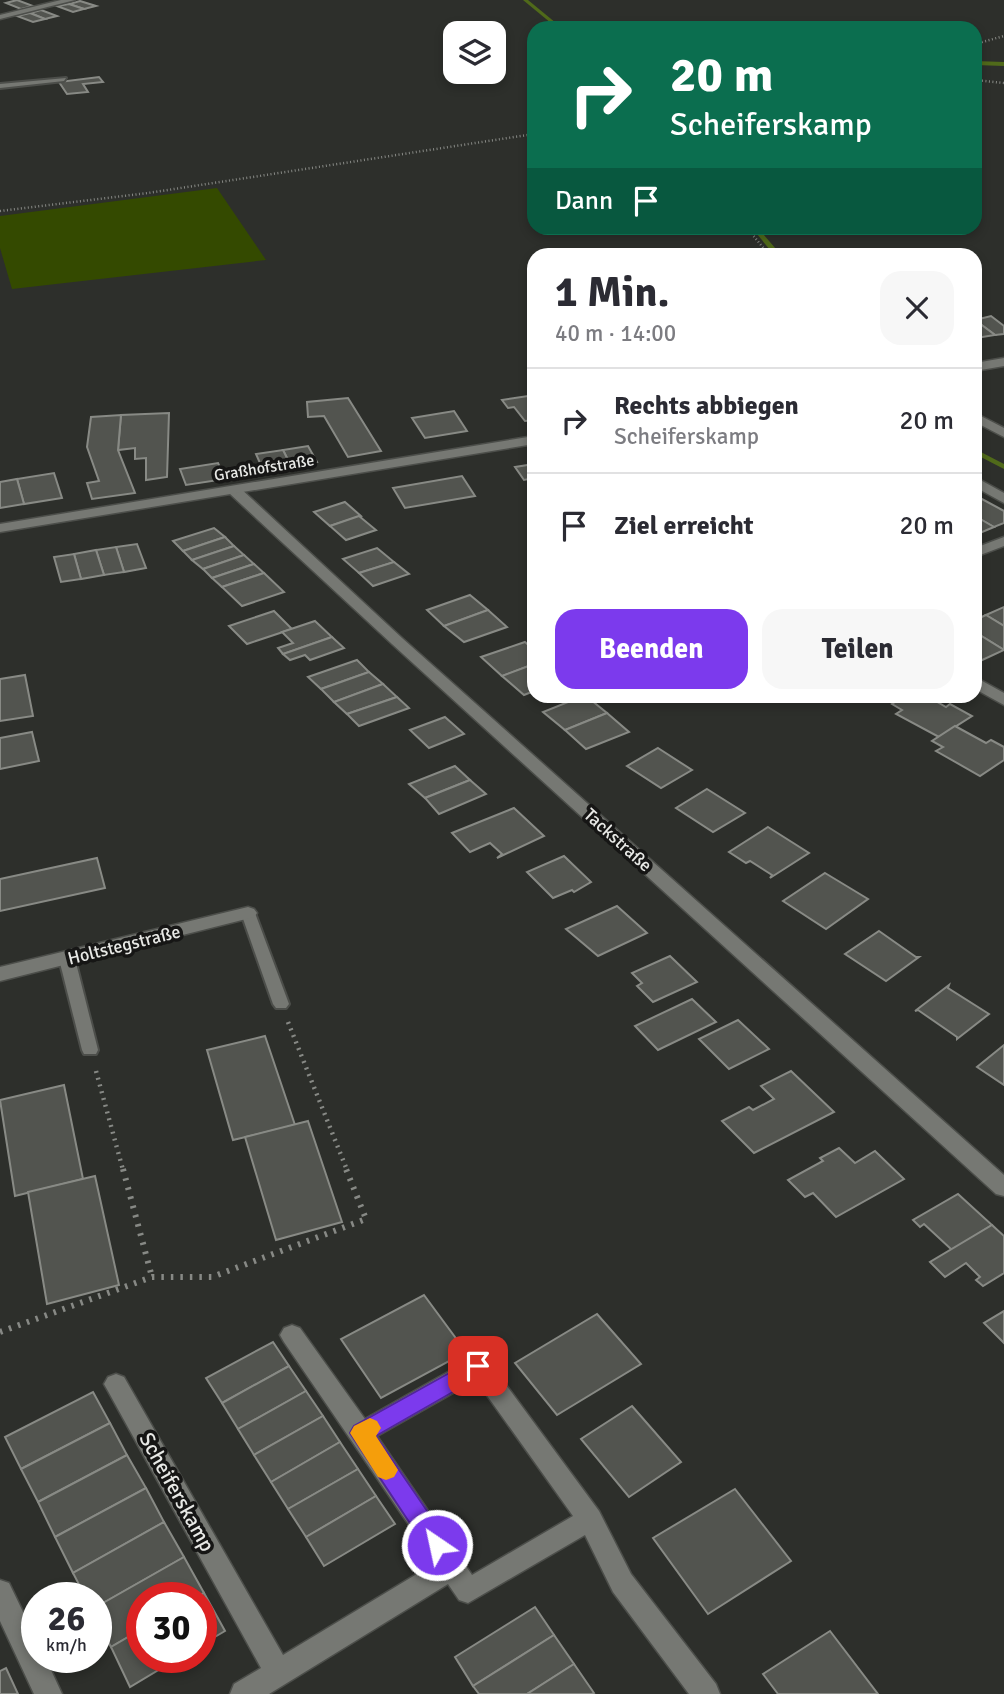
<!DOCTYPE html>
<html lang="de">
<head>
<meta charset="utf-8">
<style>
  body { margin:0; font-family:Signika,sans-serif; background:#f7f7f7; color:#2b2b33; height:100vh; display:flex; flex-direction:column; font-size:26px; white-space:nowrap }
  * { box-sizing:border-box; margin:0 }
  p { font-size:23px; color:#7c7c81 }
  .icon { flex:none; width:38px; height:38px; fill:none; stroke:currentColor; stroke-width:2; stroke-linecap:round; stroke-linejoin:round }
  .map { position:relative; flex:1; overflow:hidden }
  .drawer { position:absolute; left:527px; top:248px; width:455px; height:455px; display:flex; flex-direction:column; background:#fff; border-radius:21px; box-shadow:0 4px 10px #0003 }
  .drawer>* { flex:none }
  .banner { position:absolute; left:527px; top:21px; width:455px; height:214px; border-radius:21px; box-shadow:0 4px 10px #0003; background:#0b6e4f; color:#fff; overflow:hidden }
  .tools { position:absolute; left:443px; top:21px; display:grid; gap:14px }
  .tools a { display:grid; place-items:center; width:63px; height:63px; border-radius:14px; background:#fff; box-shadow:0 4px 10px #0003; font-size:35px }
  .speed { position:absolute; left:21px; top:1582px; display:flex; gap:14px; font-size:35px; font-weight:700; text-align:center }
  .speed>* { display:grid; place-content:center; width:91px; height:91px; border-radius:50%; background:#fff; box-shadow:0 4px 10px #0003; line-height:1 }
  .speed small { font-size:18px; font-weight:400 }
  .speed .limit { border:10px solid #d22; background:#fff; color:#111 }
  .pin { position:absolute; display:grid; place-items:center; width:60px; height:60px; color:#fff; margin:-30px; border-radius:14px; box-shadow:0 4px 10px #0006 }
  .me { position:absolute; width:77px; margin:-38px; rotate:326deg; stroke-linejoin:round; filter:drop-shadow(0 0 5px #0008) }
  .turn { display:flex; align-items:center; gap:24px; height:147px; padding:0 28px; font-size:32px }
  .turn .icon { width:91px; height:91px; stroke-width:2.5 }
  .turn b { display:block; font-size:49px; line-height:60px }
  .then { display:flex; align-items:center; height:66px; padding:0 28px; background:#0003; gap:14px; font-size:26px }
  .round { display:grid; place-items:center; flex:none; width:74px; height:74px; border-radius:21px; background:#f7f7f7 }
  .overview { display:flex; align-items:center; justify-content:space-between; height:119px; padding:0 28px }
  h1 { font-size:42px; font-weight:700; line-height:52px }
  .cta { display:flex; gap:14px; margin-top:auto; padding:14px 28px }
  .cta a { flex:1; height:80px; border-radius:21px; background:#7c3aed; color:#fff; font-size:28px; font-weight:700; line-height:80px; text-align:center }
  .cta a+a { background:#f7f7f7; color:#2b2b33 }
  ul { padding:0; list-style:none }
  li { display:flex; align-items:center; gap:21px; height:105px; padding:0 28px; border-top:2px solid #e1e1e2 }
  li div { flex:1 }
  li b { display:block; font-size:26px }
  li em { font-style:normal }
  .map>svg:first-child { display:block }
  .green { fill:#344a00 }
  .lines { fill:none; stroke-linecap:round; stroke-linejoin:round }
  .stream { fill:#506a1a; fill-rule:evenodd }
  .building { fill:#52544f; stroke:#888a85; stroke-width:2 }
  .service-casing { stroke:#4c4e4a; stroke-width:4 }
  .minor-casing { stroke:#4c4e4a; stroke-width:3 }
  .tertiary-casing { stroke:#4c4e4a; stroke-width:3 }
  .path-far2 { stroke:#878985; stroke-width:2.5; stroke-dasharray:1 2.5; stroke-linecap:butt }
  .path-far1 { stroke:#878985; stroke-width:4.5; stroke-dasharray:2 5; stroke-linecap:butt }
  .path { stroke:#878985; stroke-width:6; stroke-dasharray:2.5 7; stroke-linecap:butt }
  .service { fill:#767873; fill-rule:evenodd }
  .minor { fill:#767873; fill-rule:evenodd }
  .tertiary { fill:#767873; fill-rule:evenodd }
  .route { fill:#7c3aed; stroke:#51269a; stroke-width:2 }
  .slow { fill:#f59e0b }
  .labels { text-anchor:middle; stroke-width:7; stroke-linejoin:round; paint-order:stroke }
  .far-street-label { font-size:16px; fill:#e8e9e6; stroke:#161615 }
  .street-label { font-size:18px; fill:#e8e9e6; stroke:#161615 }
  .near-street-label { font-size:21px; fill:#e8e9e6; stroke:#161615 }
</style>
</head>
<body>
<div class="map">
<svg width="1004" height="1694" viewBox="0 0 1004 1694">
  <rect width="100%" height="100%" fill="#2d2f2b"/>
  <!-- green -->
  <polygon class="green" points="217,188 266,260 12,289 0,248 0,216"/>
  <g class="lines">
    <!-- stream -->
    <g class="stream">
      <polygon points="523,0 528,0 562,28 557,28"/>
      <polygon points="975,61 1004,62 1004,66 975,65"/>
      <polygon points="752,228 758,228 782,256 775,256"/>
      <polygon points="975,449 1004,464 1004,469 975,454"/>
    </g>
  </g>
  <!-- building -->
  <g class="building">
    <polygon points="17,0 33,6 21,9 6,3"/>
    <polygon points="80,1 96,6 84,9 69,4"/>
    <polygon points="69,4 84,9 73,12 57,6"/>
    <polygon points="41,10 57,16 45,19 30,13"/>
    <polygon points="30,13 45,19 33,22 17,16"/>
    <polygon points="99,77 103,82 83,84 88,92 67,94 59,82"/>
    <polygon points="991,316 1004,326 1004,334 995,335 975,320"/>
    <polygon points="975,320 995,335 976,338"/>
    <polygon points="528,396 534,399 534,420 525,421 514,407 508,408 502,400"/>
    <polygon points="348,398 381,451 348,457 324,416 308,417 307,402"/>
    <polygon points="454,411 467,431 425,438 412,418"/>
    <polygon points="169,413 167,477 146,480 146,458 135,459 135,448 118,450 121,415"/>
    <polygon points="121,415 118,450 135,493 92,499 87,483 99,481 87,447 91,417"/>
    <polygon points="308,446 317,462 291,466 283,450"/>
    <polygon points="283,450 291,466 263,470 256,454"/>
    <polygon points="218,463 225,479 186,485 180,469"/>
    <polygon points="534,464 534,478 524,480 515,467"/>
    <polygon points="54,473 62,498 24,504 17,479"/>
    <polygon points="462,476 475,496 405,508 393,488"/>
    <polygon points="17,479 24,504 0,508 0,482"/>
    <polygon points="980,498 1004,511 1004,523 994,527 975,516 975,500"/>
    <polygon points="345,502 361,516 330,526 314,512"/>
    <polygon points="359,516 376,530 346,540 330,526"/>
    <polygon points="975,516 994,527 975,535"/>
    <polygon points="214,528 225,537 183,551 173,541"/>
    <polygon points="225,537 234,546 192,560 183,551"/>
    <polygon points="137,544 146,568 124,572 116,547"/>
    <polygon points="234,546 244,555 203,569 192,560"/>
    <polygon points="116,547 124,572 104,575 96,550"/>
    <polygon points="377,548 394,562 359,573 343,559"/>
    <polygon points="96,550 104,575 81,579 74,554"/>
    <polygon points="74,554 81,579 61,582 54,557"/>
    <polygon points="244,555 254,564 212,578 203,569"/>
    <polygon points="394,562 409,574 373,586 359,573"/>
    <polygon points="254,564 264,573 222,587 212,578"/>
    <polygon points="264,573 284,592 242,606 222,587"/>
    <polygon points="470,595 488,610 444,626 427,610"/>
    <polygon points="1004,607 1004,626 986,615"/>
    <polygon points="488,610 507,627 464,642 444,626"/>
    <polygon points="274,611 292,629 247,644 229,626"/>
    <polygon points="986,615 1004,626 1004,650 975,632 975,620"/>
    <polygon points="315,621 332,637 283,654 278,648 293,643 282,632"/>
    <polygon points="975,632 1004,650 980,661 975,658"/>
    <polygon points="332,637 344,648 310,660 305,655 290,660 283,654"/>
    <polygon points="525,642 534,650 534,664 502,676 481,657"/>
    <polygon points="357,660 369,672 321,689 308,677"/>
    <polygon points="534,664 534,691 524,695 502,676"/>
    <polygon points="369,672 383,684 334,702 321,689"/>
    <polygon points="25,675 33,716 0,721 0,679"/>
    <polygon points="383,684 397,697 347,714 334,702"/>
    <polygon points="583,696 586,696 607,713 565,730 543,712"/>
    <polygon points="904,696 927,696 946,707 950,704 972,716 939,737 896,714 902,710 892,704"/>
    <polygon points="397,697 409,708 359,726 347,714"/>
    <polygon points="607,713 629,732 586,749 565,730"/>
    <polygon points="445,717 464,734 429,748 410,730"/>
    <polygon points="955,726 986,743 991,740 1004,747 1004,760 980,776 936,751 943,747 932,741"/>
    <polygon points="32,732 39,761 0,769 0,738"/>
    <polygon points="658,748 692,770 661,788 627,766"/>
    <polygon points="455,766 470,780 425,798 409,784"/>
    <polygon points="470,780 486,794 439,814 425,798"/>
    <polygon points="707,789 745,813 713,832 676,808"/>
    <polygon points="514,808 544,836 497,858 502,854 490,843 470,852 452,833"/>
    <polygon points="768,827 809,853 770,878 772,875 750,861 746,863 729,852"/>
    <polygon points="564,856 591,882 574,892 572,890 553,898 527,872"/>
    <polygon points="97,858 105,888 0,911 0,879"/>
    <polygon points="825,873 868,899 826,929 783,901"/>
    <polygon points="617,906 647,933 598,956 566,929"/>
    <polygon points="879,931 916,957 919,957 886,981 845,954"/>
    <polygon points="670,956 697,982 653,1002 637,986 642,983 632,973"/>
    <polygon points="949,985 948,988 989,1014 957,1039 957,1037 918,1010 915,1011"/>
    <polygon points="692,999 716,1022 658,1050 635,1026"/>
    <polygon points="738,1020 769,1049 729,1069 699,1039"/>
    <polygon points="265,1036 295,1125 233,1140 207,1050"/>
    <polygon points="1004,1045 1004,1085 977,1067"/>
    <polygon points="791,1071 834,1112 754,1153 722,1121 749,1107 753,1110 774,1099 761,1086"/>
    <polygon points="64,1085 83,1179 15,1196 0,1100"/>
    <polygon points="308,1121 342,1222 276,1240 245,1137"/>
    <polygon points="839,1148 855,1163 875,1151 904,1179 836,1217 813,1193 805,1197 788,1180 823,1161 820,1158"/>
    <polygon points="95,1176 119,1285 47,1304 28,1192"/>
    <polygon points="958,1194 992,1225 952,1250 924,1224 920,1227 913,1220"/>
    <polygon points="992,1225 1004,1236 1004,1273 983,1286 976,1280 980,1277 966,1263 945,1277 930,1262"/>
    <polygon points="424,1295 466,1352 381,1398 341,1339"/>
    <polygon points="1004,1311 1004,1343 984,1323"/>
    <polygon points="597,1314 641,1364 557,1415 515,1363"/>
    <polygon points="273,1342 289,1366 222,1403 206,1378"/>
    <polygon points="289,1366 306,1391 238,1429 222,1403"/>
    <polygon points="306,1391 323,1416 254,1455 238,1429"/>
    <polygon points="93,1392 110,1423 21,1469 5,1437"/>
    <polygon points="632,1406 681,1462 629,1497 581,1439"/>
    <polygon points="323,1416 340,1442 271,1482 254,1455"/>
    <polygon points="110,1423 127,1455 38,1502 21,1469"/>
    <polygon points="340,1442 358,1469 288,1509 271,1482"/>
    <polygon points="127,1455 146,1488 55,1537 38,1502"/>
    <polygon points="358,1469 376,1496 306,1537 288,1509"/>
    <polygon points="146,1488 164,1522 73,1573 55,1537"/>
    <polygon points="735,1489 791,1561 708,1614 653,1538"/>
    <polygon points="376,1496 395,1524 324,1566 306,1537"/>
    <polygon points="164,1522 184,1557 96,1607 96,1598 86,1598 73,1573"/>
    <polygon points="184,1557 204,1593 196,1598 142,1598 142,1629 111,1647 96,1619 96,1607"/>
    <polygon points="204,1593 225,1631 201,1645 201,1598 196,1598"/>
    <polygon points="535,1607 554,1635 473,1686 455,1657"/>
    <polygon points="142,1629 142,1657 180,1657 130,1687 111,1647"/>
    <polygon points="830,1631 878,1694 778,1694 763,1674"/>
    <polygon points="554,1635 574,1664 527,1694 479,1694 473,1686"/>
    <polygon points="574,1664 594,1693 592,1694 527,1694"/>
    <polygon points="6,1668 18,1694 0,1694 0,1671"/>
  </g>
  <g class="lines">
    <!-- service casing -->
    <g class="service-casing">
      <g id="service">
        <polygon points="66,78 64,81 0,88 0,84"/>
        <polygon points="248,908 255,913 289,1004 286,1008 276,1008 273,1004 241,913"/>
        <polygon points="67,954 72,955 75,959 98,1050 96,1054 84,1054 82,1050 59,959 62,955"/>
      </g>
    </g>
    <!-- minor casing -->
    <g class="minor-casing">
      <g id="minor">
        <polygon points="61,0 75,0 0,19 0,15"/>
        <polygon points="975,413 1004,428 1004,437 975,422"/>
        <polygon points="975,477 1004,493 1004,503 975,487"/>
        <polygon points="234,486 239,487 402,638 1004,1175 1004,1196 996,1194 392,644 229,493 227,490"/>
        <polygon points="1004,537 1004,546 975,557 975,548"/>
        <polygon points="975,677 1004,693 1004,705 975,689"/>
        <polygon points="248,907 254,909 257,913 254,917 0,981 0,967"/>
        <path d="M292 1325 300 1328 365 1419 471 1359 479 1356 487 1359 599 1511 631 1574 716 1684 720 1694H689L613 1592 585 1535 468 1603 459 1600 448 1584 269 1694H230L234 1684 261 1668 108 1391 104 1384 108 1377 116 1374 124 1377 283 1655 435 1563 284 1342 280 1335 284 1328ZM476 1380 573 1516 472 1575 377 1436Z"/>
        <polygon points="0,1580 9,1583 37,1641 37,1657 45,1657 62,1694 34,1694 0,1621"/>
      </g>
    </g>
    <!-- tertiary casing -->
    <g class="tertiary-casing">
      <g id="tertiary">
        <polygon points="1004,358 1004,366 975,371 975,363"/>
        <polygon points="534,436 534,444 0,532 0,524"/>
      </g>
    </g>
    <!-- path-far2 -->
    <g class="path-far2">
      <polyline points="975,44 1004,36"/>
      <polyline points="975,80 1004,83"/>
      <polyline points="0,211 148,193 534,134"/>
      <polyline points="747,228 770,256"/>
    </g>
    <!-- path-far1 -->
    <g class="path-far1">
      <polyline points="288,1022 347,1170"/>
      <polyline points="96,1071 123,1170"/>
    </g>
    <!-- path -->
    <g class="path">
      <polyline points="123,1169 152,1277"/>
      <polyline points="0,1332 152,1277 212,1277 366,1219 346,1169"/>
    </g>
    <!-- service -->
    <use href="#service" class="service"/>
    <!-- minor -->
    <use href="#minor" class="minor"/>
    <!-- tertiary -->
    <use href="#tertiary" class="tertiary"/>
  </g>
  <!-- route -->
  <polygon class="route" points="478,1357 486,1360 489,1366 486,1373 376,1436 445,1537 449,1545 445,1552 437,1555 429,1552 350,1433 354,1426"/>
  <!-- slow -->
  <polygon class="slow" points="370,1418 377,1421 381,1428 376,1436 398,1470 394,1477 386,1480 378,1477 350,1433 354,1426"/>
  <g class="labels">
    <!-- far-street labels -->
    <g class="far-street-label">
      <text transform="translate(264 467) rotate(-9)" y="6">Graßhofstraße</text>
    </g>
    <!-- street labels -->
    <g class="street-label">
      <text transform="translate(618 840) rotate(42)" y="6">Tackstraße</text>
      <text transform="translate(124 945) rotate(-14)" y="6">Holtstegstraße</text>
    </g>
    <!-- near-street labels -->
    <g class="near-street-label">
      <text transform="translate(177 1492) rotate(61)" y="7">Scheiferskamp</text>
    </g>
  </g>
</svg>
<div class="tools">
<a><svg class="icon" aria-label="layers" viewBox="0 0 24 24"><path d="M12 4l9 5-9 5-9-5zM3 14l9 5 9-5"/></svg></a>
</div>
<div class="speed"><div>26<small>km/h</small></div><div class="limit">30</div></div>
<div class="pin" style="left:478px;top:1366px;background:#d93025"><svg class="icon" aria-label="arrive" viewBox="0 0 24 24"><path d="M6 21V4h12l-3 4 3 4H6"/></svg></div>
<svg class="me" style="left:437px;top:1545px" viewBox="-20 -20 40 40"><circle r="17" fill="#7c3aed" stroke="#fff" stroke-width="3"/><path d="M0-11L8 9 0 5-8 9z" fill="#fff"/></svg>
<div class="banner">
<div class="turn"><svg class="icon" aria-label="right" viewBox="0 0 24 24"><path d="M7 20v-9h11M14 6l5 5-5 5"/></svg><div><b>20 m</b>Scheiferskamp</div></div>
<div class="then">Dann<svg class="icon" aria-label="arrive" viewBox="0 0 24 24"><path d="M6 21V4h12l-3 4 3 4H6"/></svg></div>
</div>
<section class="drawer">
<div class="overview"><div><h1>1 Min.</h1><p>40 m · 14:00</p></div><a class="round"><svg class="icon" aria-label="close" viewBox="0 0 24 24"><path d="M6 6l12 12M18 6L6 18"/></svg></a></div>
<ul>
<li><svg class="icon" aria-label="right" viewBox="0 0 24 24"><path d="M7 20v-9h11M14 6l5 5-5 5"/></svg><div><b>Rechts abbiegen</b><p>Scheiferskamp</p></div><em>20 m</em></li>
<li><svg class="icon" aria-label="arrive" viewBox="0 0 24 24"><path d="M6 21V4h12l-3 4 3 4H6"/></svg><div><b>Ziel erreicht</b></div><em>20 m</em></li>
</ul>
<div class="cta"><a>Beenden</a><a>Teilen</a></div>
</section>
</div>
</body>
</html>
